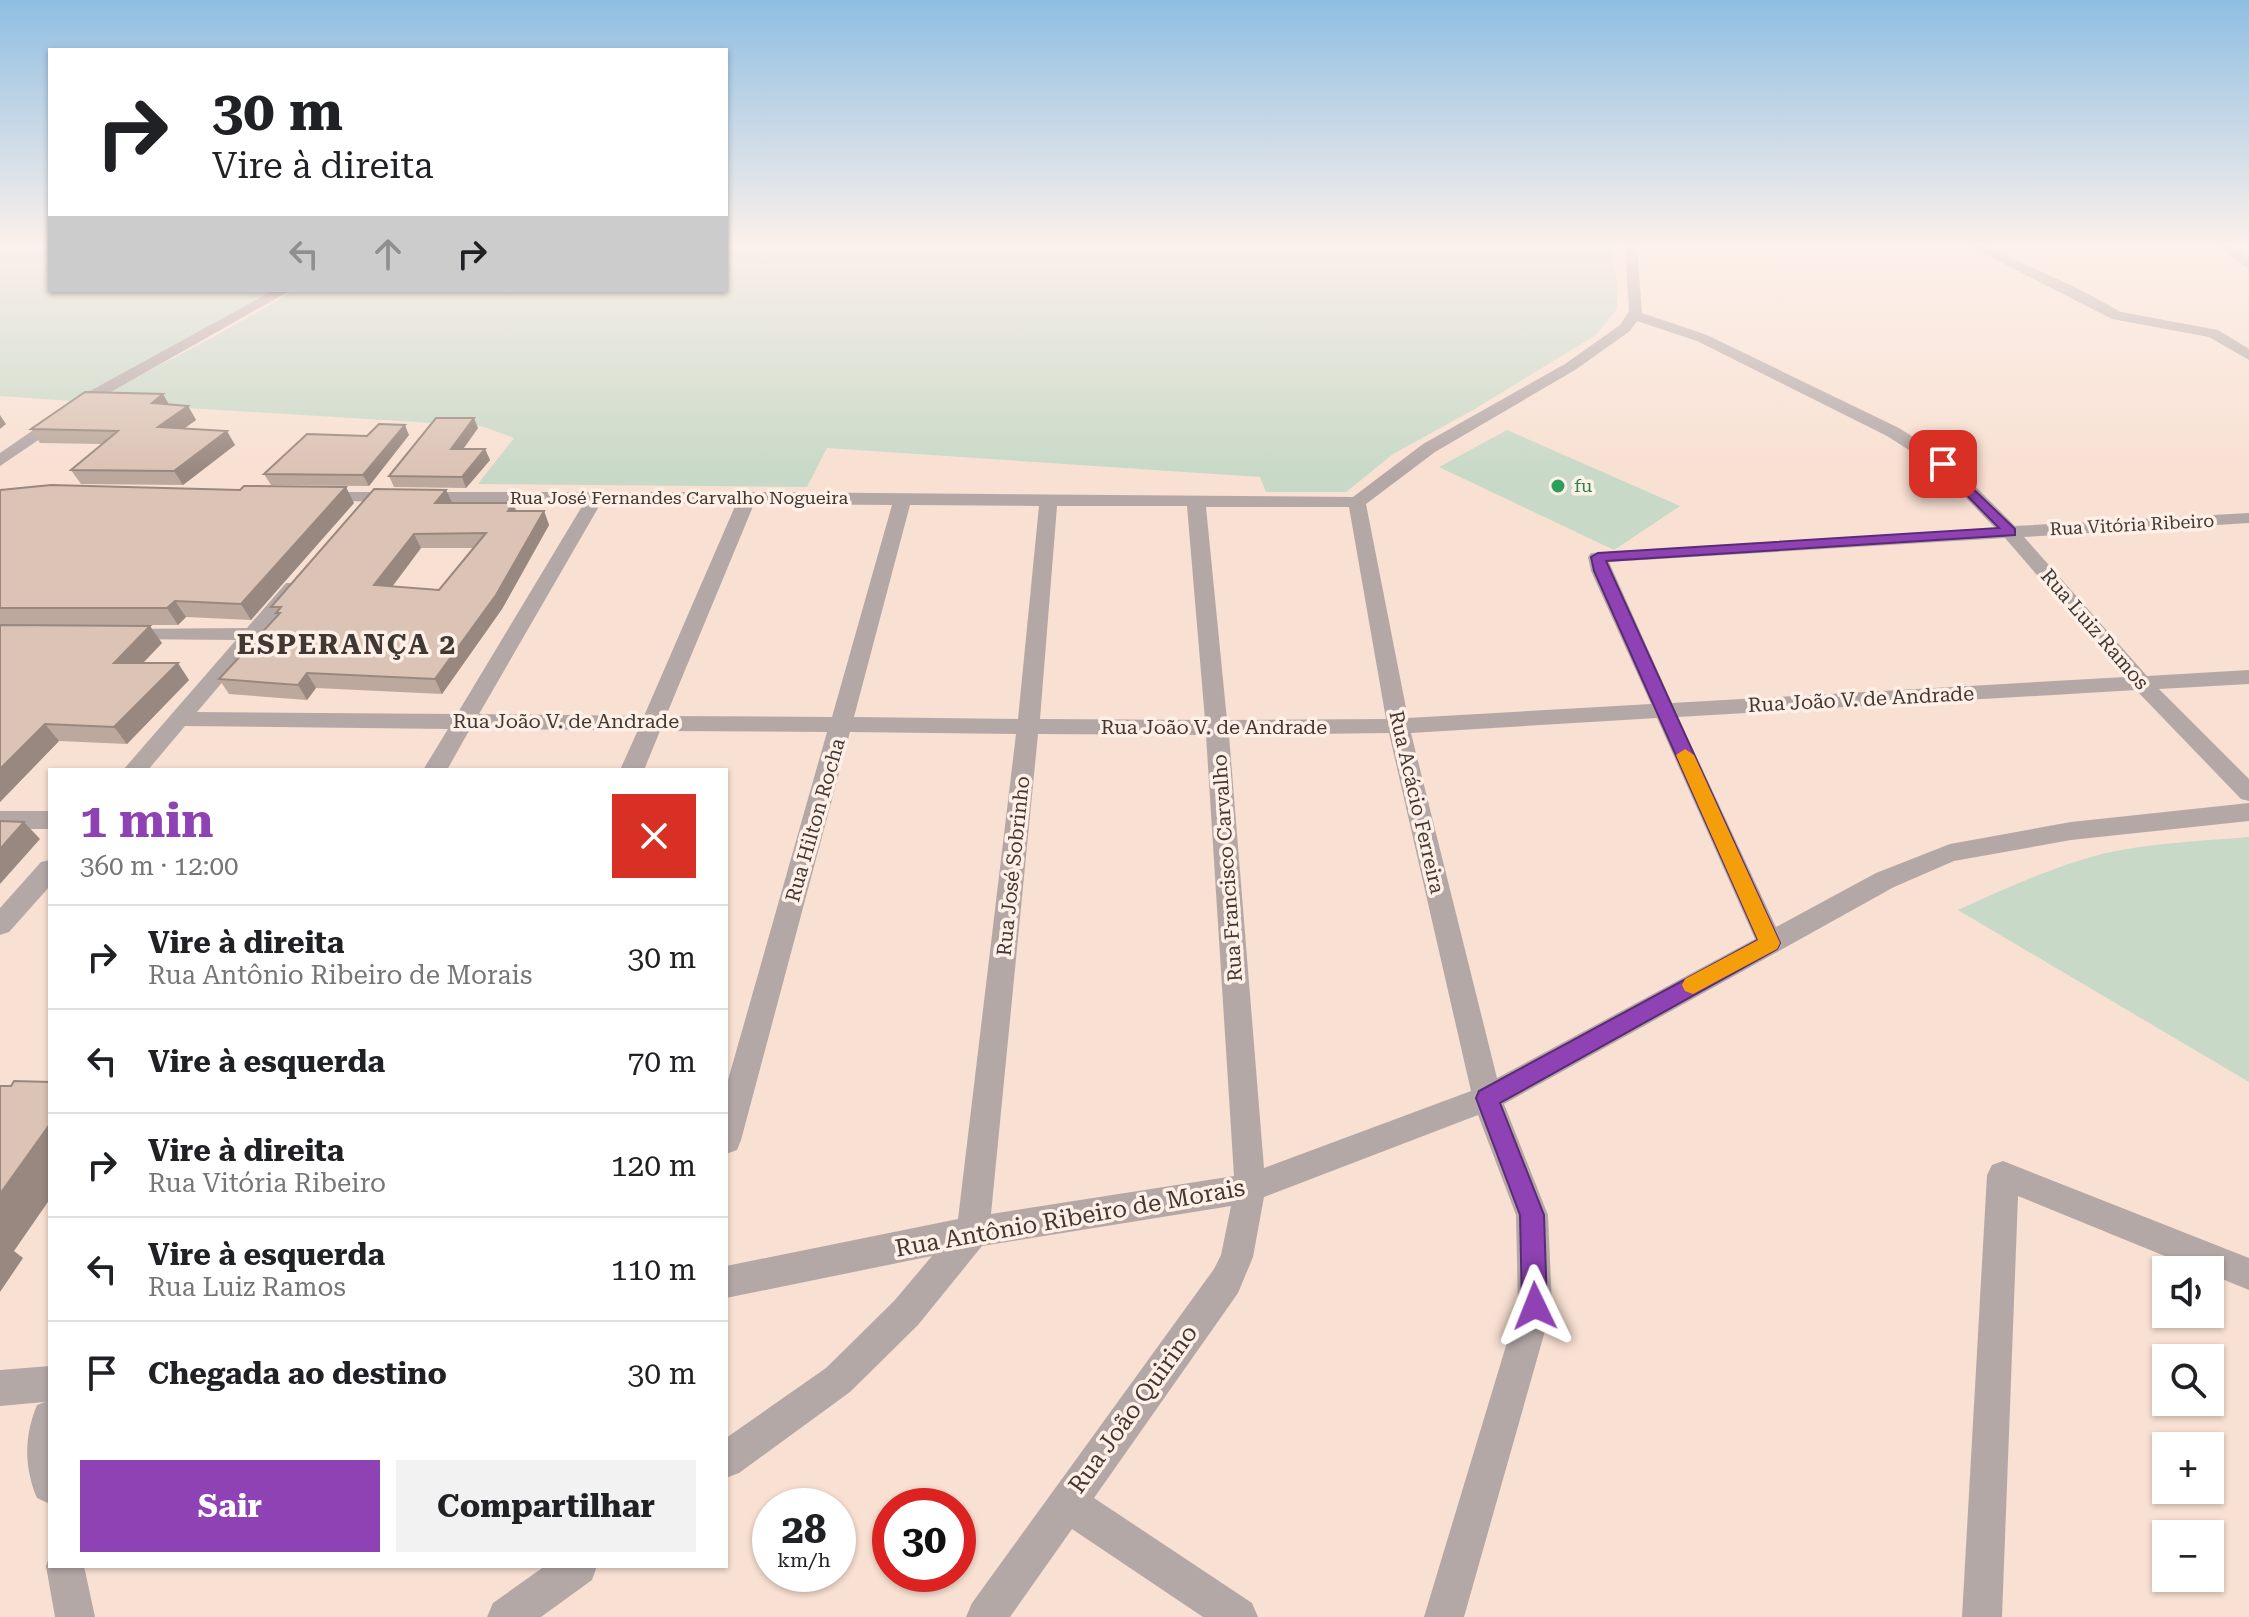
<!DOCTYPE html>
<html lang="pt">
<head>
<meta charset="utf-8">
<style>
  body { margin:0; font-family:"Roboto Serif",serif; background:#f2f2f2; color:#202124; height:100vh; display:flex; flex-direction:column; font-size:30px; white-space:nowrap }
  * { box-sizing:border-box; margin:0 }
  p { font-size:26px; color:#757577 }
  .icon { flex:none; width:44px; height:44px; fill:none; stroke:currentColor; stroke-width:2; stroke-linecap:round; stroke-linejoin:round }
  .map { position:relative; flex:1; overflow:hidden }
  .side { position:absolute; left:48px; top:768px; width:680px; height:800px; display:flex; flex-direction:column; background:#fff; border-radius:0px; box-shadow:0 2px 6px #0004 }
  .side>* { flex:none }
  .top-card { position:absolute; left:48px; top:48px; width:680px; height:244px; border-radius:0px; box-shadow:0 2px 6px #0004; background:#fff; color:#202124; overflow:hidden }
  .fabs { position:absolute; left:2152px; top:1256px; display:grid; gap:16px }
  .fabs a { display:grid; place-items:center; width:72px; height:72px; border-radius:0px; background:#fff; box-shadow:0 2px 6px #0004; font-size:40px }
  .speed { position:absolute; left:752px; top:1488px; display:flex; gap:16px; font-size:40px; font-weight:700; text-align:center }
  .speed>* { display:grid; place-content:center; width:104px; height:104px; border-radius:50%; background:#fff; box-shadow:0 2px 6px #0004; line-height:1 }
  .speed small { font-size:20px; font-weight:400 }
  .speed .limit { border:12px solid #d22; background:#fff; color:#111 }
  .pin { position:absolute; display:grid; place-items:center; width:68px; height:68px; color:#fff; margin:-34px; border-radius:16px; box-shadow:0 4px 12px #0006 }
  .me { position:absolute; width:88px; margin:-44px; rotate:358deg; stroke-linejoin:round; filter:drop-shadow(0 0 6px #0008) }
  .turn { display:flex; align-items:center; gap:28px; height:168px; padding:0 32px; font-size:36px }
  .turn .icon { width:104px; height:104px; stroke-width:2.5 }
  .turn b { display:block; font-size:56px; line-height:68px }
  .lanes { display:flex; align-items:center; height:76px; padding:0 32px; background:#0003; justify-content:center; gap:40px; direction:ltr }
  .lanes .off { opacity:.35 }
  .round { display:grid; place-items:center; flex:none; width:84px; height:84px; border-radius:0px; background:#f2f2f2 }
  .summary { display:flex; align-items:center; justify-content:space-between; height:136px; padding:0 32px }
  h1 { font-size:48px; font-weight:700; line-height:60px; color:#8e42b4 }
  .cta { display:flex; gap:16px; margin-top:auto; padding:16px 32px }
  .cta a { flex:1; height:92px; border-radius:0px; background:#8e42b4; color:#fff; font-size:32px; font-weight:700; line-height:92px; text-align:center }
  .cta a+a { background:#f2f2f2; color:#202124 }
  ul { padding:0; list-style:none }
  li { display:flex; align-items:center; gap:24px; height:104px; padding:0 32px; border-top:2px solid #e0e0e0 }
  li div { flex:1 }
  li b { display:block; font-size:30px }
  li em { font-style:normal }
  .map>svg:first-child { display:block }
  .green { fill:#c8d9c7 }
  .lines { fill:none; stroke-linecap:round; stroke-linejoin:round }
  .minor { fill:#b4a8a7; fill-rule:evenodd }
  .wall { fill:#bca89c; fill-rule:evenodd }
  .shaded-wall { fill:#99887f }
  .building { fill:#dbc3b5; stroke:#99887f; stroke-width:2; fill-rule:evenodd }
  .route { fill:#8e42b4; stroke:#5c2b75; stroke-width:2 }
  .slow { fill:#f59e0b }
  .leisure-dot { fill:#2e9e5b; stroke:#feefe7; stroke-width:3 }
  .labels { text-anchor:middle; stroke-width:7; stroke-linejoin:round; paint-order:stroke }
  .far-leisure-label { font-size:18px; fill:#27864d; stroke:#feefe7; text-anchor:start }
  .far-street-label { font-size:18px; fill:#423833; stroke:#feefe7 }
  .street-label { font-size:20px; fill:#423833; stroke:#feefe7 }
  .near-street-label { font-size:24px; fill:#423833; stroke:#feefe7 }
  .district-label { font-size:28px; font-weight:bold; letter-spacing:2px; fill:#423833; stroke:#feefe7 }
</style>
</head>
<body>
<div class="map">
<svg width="2249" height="1617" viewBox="0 0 2249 1617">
  <rect width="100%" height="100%" fill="#f8e0d2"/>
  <!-- green -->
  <g class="green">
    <polygon points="0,246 50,246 50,290 277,290 198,336 71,401 0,396"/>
    <polygon points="726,246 1610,246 1617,283 1617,309 1596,335 1473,410 1393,454 1346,492 1266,492 1260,477 827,448 807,487 478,484 514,438 481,426 90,402 219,334 295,290 726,290"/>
    <polygon points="1507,430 1680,506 1614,550 1439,467"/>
    <path d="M2249 837V1082L1958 910C2004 889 2052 867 2102 854 2149 843 2201 841 2249 837Z"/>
  </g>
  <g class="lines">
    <!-- minor -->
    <g class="minor">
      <path d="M1625 246H1637L1642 313 1707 335 1899 428 1949 460 2015 526 2249 513V523L2024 537 2147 676 2249 670V684L2159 689 2249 779V801L2241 799 2136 690 1678 717 1776 927 1876 873 1950 844 2071 822 2249 803V821L2071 840 1954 861 1894 887 1504 1104 1548 1215 1552 1306 1464 1617H1424L1518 1306 1516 1215 1478 1115 1264 1197 1253 1257 1238 1293 1094 1498 1252 1603 1258 1617H1203L1072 1529 1010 1617H966L972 1603 1214 1269 1221 1255 1231 1206 982 1246 918 1325 850 1392 739 1473 726 1478V1438L826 1368 894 1301 932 1256 726 1298V1266L958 1219 1016 734 850 732 741 1140 737 1150 726 1154V1087L827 732 660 731 644 770H620L638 730 470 729 447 770H423L448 729 185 726 148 770H123L236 640 122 639 112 633 115 629 247 628 286 583H300L303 587 300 591 197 712 457 714 584 503 318 501 309 496 312 492H748L1353 497 1423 444 1565 364 1620 325 1629 311ZM1637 321 1697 341 1887 436 1937 468 1995 528 1591 553 1588 557 1591 571 1651 704 1408 718 1366 504 1435 452 1575 370 1630 331ZM601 503 736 504 644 716 479 714ZM754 504 892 505 832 717 666 716ZM910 505 1039 506 1018 719 854 717ZM1057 506H1187L1205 720 1040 719ZM1206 507H1349L1386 719 1227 720ZM2005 538 2125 677 1672 703 1609 562ZM1657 718 1755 939 1497 1078 1411 733ZM1389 733 1471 1091 1264 1168 1229 735ZM1038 734 1206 735 1234 1176 991 1214Z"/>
      <polygon points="1969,246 1985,246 2079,289 2121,312 2218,330 2249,349 2249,360 2209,337 2112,319"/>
      <polygon points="2216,246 2230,246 2249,259 2249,269"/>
      <polygon points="274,290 291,290 102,397 0,466 0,453 90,391"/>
      <rect x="0" y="811" width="50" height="18"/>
      <polygon points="50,860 50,886 9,932 0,935 0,908 41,862"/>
      <polygon points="2003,1161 2249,1258 2249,1290 2210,1274 2210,1270 2199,1270 2018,1196 2002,1617 1962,1617 1987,1175 1992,1165"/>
      <path d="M50 1366V1504L37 1498C24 1467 24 1436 37 1405L45 1402 0 1406V1370Z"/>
      <polygon points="50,1555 50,1566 84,1566 95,1617 55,1617 46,1566"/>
      <polygon points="545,1566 597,1566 592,1580 541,1617 487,1617 493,1603"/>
    </g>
  </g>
  <!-- wall -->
  <g class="wall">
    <polygon points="163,394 169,405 188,406 196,420 184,429 235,445 183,485 81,484 71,470 102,444 40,443 31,429"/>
    <polygon points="478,428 463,449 485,449 490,460 466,488 394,487 389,476"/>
    <polygon points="409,435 369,486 271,485 264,474 367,436"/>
    <polygon points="0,490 354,503 251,620 186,617 178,625 0,625"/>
    <path d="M452 503 517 511H544L549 525 502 609 442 694 316 688 307 700 229 694 219 679 277 617 271 607ZM421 548H474L439 590 392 587Z"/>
    <polygon points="0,625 162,643 142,663 189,680 127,744 59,741 0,802"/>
  </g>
  <!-- shaded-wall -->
  <g class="shaded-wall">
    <polygon points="163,394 171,408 152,403"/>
    <polygon points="188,406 196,420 166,441 158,427"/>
    <polygon points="0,415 6,424 0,429"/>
    <polygon points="474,418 478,428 456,459 451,449"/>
    <polygon points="405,425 409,435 369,486 363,475"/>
    <polygon points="227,431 235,445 183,485 174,471"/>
    <polygon points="485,449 490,460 466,488 462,477"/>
    <polygon points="346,487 354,503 251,620 241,604"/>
    <polygon points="446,490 453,504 435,503"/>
    <polygon points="513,503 519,517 508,511"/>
    <polygon points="544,511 549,525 502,609 442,694 435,679"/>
    <polygon points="414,534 421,548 382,600 374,585"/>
    <polygon points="175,601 186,617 178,625 167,608"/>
    <polygon points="150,626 162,643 127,680 114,663"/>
    <polygon points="178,663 189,680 127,744 114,727"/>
    <polygon points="307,673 316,688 307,700 298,685"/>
    <polygon points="45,724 59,741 0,802 0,769"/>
    <polygon points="24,822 40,839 0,884 0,849"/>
    <polygon points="50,1124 50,1199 14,1251 23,1258 0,1292 0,1194"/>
  </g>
  <!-- building -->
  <g class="building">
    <polygon points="85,392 163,394 152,403 188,406 158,427 227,431 174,471 71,470 118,431 31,429"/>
    <polygon points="436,418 474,418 451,449 485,449 462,477 389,476"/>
    <polygon points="379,424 405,425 363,475 264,474 307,434 367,436"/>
    <polygon points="51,485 240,490 244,486 346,487 241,604 175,601 167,608 0,608 0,490"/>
    <path d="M374 489 446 490 435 503H513L508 511H544L496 595 435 679 307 673 298 685 219 679 280 613H276L281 607H271ZM486 533 439 590 374 585 414 534Z"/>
    <polygon points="0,625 150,626 114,663 178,663 114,727 45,724 0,769"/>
    <polygon points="0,821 24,822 0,849"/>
    <polygon points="14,1081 50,1082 50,1124 0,1194 0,1086 11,1086"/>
  </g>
  <!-- sky -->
  <linearGradient id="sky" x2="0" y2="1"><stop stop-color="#8fbee2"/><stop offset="0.52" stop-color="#fcf1eb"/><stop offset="1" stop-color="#fcf1eb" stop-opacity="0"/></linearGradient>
  <rect width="2249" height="472" fill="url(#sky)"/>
  <!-- route -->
  <polygon class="route" points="1943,460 2015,529 2015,535 1606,561 1780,943 1777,949 1500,1103 1544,1215 1547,1306 1544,1315 1535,1319 1526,1315 1522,1306 1520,1215 1476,1098 1479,1091 1758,940 1594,571 1591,557 1598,553 1999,528 1939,467 1937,464"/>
  <!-- slow -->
  <polygon class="slow" points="1685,749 1694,755 1780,943 1777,949 1693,994 1685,991 1682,985 1685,979 1758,940 1676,755"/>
  <!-- markers -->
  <circle class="leisure-dot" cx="1558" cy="486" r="8"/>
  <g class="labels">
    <!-- far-leisure labels -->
    <g class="far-leisure-label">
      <text x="1574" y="492">fu</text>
    </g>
    <!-- far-street labels -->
    <g class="far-street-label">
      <text x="679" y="504">Rua José Fernandes Carvalho Nogueira</text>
      <text transform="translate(2132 525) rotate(-3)" y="6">Rua Vitória Ribeiro</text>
    </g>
    <!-- street labels -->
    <g class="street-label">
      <text transform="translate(2095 629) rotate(49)" y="7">Rua Luiz Ramos</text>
      <text transform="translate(1861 699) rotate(-3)" y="7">Rua João V. de Andrade</text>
      <text x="566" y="728">Rua João V. de Andrade</text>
      <text x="1214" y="734">Rua João V. de Andrade</text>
      <text transform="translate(1417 802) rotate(77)" y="7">Rua Acácio Ferreira</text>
      <text transform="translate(815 820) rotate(-74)" y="7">Rua Hilton Rocha</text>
      <text transform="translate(1013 866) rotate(-84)" y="7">Rua José Sobrinho</text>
      <text transform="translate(1227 868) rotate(-94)" y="7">Rua Francisco Carvalho</text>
    </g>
    <!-- near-street labels -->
    <g class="near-street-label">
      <text transform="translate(1070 1218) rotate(-10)" y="8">Rua Antônio Ribeiro de Morais</text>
      <text transform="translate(1133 1409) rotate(-54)" y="8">Rua João Quirino</text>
    </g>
    <!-- district labels -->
    <g class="district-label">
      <text x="347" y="654">ESPERANÇA 2</text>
    </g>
  </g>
</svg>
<div class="fabs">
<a><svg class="icon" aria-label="sound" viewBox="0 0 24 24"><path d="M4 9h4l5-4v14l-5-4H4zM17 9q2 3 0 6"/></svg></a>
<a><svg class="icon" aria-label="search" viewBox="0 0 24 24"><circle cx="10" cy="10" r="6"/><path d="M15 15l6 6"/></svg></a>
<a>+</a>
<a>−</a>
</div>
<div class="speed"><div>28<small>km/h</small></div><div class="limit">30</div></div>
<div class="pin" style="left:1943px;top:464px;background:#d93025"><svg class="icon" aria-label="arrive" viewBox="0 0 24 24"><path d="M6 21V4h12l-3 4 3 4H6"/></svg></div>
<svg class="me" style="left:1535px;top:1306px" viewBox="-20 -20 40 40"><path d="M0-17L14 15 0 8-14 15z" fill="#8e42b4" stroke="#fff" stroke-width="4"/></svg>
<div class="top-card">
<div class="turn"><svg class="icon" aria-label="right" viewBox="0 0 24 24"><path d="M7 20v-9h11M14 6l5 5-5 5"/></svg><div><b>30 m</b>Vire à direita</div></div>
<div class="lanes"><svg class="icon off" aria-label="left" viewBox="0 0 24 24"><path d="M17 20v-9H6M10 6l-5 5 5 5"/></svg><svg class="icon off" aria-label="ahead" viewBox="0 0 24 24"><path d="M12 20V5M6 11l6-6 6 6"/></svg><svg class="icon" aria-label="right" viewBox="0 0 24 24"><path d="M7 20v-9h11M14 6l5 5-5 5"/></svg></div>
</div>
<section class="side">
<div class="summary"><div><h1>1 min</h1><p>360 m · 12:00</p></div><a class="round" style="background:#d93025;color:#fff"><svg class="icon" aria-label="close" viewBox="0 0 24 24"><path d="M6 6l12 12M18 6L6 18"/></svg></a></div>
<ul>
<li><svg class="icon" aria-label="right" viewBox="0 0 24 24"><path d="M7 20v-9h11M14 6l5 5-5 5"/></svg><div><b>Vire à direita</b><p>Rua Antônio Ribeiro de Morais</p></div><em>30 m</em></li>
<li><svg class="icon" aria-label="left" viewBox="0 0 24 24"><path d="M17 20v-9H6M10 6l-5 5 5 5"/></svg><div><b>Vire à esquerda</b></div><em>70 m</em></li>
<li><svg class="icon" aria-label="right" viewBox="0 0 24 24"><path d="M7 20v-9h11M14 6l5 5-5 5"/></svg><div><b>Vire à direita</b><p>Rua Vitória Ribeiro</p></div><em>120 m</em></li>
<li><svg class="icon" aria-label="left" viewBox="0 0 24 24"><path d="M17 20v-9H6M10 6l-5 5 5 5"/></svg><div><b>Vire à esquerda</b><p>Rua Luiz Ramos</p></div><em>110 m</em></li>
<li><svg class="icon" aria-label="arrive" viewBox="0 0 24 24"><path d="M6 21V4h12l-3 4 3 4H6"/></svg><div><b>Chegada ao destino</b></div><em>30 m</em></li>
</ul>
<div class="cta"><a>Sair</a><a>Compartilhar</a></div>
</section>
</div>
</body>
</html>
